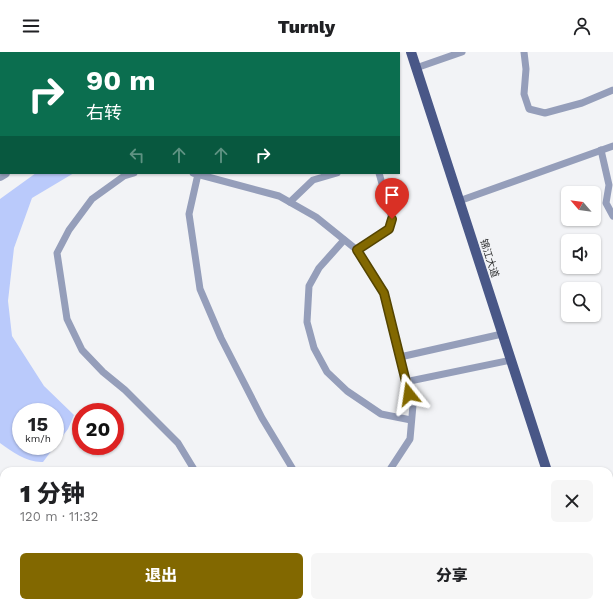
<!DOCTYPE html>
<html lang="zh">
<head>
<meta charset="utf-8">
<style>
  body { margin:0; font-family:"Work Sans","Noto Sans SC",sans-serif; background:#f6f6f6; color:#202124; height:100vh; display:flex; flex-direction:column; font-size:15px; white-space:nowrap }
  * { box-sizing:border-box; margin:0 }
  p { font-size:13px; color:#757577 }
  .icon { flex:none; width:22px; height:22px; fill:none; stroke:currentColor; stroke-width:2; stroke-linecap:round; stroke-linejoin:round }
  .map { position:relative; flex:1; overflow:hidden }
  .details { position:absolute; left:0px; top:415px; width:613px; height:140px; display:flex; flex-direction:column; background:#fff; border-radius:12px 12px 0 0; box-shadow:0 1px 3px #0004 }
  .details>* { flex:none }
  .hud { position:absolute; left:0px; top:0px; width:400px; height:122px; box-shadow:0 1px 3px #0004; background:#0b6e4f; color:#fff; overflow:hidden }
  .needle { width:26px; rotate:298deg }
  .tools { position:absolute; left:561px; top:134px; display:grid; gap:8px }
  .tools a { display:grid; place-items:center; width:40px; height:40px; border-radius:6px; background:#fff; box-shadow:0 1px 3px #0004; font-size:20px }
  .speed { position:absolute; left:12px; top:351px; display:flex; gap:8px; font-size:20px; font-weight:700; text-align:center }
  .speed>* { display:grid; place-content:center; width:52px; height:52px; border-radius:50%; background:#fff; box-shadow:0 1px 3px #0004; line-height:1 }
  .speed small { font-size:10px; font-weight:400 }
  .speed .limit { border:6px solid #d22; background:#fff; color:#111 }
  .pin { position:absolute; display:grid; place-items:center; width:34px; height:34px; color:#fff; margin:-41px -17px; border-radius:50% 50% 50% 0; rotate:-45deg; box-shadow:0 0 4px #0007 }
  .pin .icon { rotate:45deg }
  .me { position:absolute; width:44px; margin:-22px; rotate:345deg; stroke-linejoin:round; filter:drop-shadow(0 0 3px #0008) }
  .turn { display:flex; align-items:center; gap:14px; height:84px; padding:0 20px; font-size:18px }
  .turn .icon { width:52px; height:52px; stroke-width:2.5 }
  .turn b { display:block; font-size:28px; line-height:34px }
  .lanes { display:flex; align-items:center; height:38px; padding:0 20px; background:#0003; justify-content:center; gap:20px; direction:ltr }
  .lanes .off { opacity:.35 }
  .round { display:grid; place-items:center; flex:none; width:42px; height:42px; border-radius:6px; background:#f6f6f6 }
  .head { display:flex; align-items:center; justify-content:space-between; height:68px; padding:0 20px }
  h1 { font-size:24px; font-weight:800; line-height:30px }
  .button { display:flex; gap:8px; margin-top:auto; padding:8px 20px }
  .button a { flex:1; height:46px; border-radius:6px; background:#826800; color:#fff; font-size:16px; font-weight:800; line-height:46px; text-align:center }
  .button a+a { background:#f6f6f6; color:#202124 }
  header { display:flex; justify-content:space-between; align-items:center; height:52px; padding:0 20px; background:#fff; font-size:18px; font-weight:800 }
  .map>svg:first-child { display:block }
  .built { fill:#e3e6f0 }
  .green { fill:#bacafb }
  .water { fill:#96a9e9 }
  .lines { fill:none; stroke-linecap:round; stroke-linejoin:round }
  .service { stroke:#959eba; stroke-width:7 }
  .minor { stroke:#959eba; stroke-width:10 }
  .tertiary { stroke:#959eba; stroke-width:10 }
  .secondary { stroke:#68759d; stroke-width:10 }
  .primary { stroke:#495787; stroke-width:10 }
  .route-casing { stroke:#544400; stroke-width:10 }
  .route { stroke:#826800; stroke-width:7 }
  .labels { text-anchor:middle; stroke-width:3; stroke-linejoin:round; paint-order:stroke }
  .street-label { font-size:10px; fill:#313233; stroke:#f2f3f6 }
</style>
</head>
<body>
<header><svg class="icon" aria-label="menu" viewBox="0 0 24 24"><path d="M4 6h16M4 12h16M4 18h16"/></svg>Turnly<svg class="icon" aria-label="person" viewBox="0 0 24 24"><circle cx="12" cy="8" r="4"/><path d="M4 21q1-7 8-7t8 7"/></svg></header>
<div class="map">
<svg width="613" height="555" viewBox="0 0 613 555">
  <rect width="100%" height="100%" fill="#f2f3f6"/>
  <!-- built -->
  <g class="built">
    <polygon points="613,476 613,555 607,555 606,551 609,551 609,478"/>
    <polygon points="428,551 570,551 571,555 418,555"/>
  </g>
  <!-- green -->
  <g class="green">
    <polygon points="217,0 394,0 395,1 215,1"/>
    <path d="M36 121H74L32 146 14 196 8 249 12 284 44 334 74 363 68 377 55 394V360H21V394H55L43 410C28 411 12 400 0 391V147Z"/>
  </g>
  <!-- water -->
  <polygon class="water" points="0,0 92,0 1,1 0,53"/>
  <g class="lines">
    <!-- service -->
    <g class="service">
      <polyline points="524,0 526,17 524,42 529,57 545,61 582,51 613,38"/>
      <polyline points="416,16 462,0"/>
      <polyline points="601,98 609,133 606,151 613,164"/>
      <polyline points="134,121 124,124 92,147 69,178 57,201 67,267 82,298 103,320 125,338 178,391 195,419"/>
      <polyline points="193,121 279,144 316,165 357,198 384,241 413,353 410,387 389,419"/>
      <polyline points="198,122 189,162 200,237 221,286 262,366 294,419"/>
      <polyline points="459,149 613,94"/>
      <polyline points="290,150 313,128 337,121"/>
      <polyline points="344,188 319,216 309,234 307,270 314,296 327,320 347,339 381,362 411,368"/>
      <polyline points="357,198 389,177 392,167 379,121"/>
      <polyline points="400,305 502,282"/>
      <polyline points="405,330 511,308"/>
      <polyline points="0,471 4,472"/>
      <polyline points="282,551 282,555"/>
    </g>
    <!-- minor -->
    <g class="minor">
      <polyline points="0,536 4,536"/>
      <polyline points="116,551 146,555"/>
      <polyline points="380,555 389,551"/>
    </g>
    <!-- tertiary -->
    <g class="tertiary">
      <polyline points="193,1 194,0"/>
      <polyline points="0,124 5,121"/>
    </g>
    <!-- secondary -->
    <polyline class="secondary" points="609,455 613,452"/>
    <!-- primary -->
    <g class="primary">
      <polyline points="411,0 547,419"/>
      <polyline points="590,551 591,555"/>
    </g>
  </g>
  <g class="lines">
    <!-- route casing -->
    <g class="route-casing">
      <polyline id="route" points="392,167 389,177 357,198 384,241 409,342"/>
    </g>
    <!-- route -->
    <use href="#route" class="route"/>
  </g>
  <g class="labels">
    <!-- street labels -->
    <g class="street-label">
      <text transform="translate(490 206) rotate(72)" y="4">锦江大道</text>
    </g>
  </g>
</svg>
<div class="tools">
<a><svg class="needle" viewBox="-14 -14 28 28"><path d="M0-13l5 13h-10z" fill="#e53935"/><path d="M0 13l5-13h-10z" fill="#757577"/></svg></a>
<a><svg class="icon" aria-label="sound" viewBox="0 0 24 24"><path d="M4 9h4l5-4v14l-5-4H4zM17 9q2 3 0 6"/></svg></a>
<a><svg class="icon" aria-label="search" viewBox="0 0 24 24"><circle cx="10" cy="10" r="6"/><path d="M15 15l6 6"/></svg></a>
</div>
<div class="speed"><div>15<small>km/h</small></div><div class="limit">20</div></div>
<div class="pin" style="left:392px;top:167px;background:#d93025"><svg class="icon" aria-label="arrive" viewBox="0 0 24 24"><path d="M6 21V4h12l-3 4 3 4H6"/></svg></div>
<svg class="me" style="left:409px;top:342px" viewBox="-20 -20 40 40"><path d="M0-17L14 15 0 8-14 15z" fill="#826800" stroke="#fff" stroke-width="4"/></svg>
<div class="hud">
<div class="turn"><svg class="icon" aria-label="right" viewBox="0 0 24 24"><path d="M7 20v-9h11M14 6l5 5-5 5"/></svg><div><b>90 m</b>右转</div></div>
<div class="lanes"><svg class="icon off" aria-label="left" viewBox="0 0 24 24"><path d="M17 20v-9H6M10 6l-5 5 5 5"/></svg><svg class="icon off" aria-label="ahead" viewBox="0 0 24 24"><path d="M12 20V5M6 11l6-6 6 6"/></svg><svg class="icon off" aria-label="ahead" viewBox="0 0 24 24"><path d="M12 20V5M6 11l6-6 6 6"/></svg><svg class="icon" aria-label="right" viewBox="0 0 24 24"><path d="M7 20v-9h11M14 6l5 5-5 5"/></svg></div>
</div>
<section class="details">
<div class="head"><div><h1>1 分钟</h1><p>120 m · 11:32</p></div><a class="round"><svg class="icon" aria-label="close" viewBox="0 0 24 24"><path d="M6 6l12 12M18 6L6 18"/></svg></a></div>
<div class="button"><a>退出</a><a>分享</a></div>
</section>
</div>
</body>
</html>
